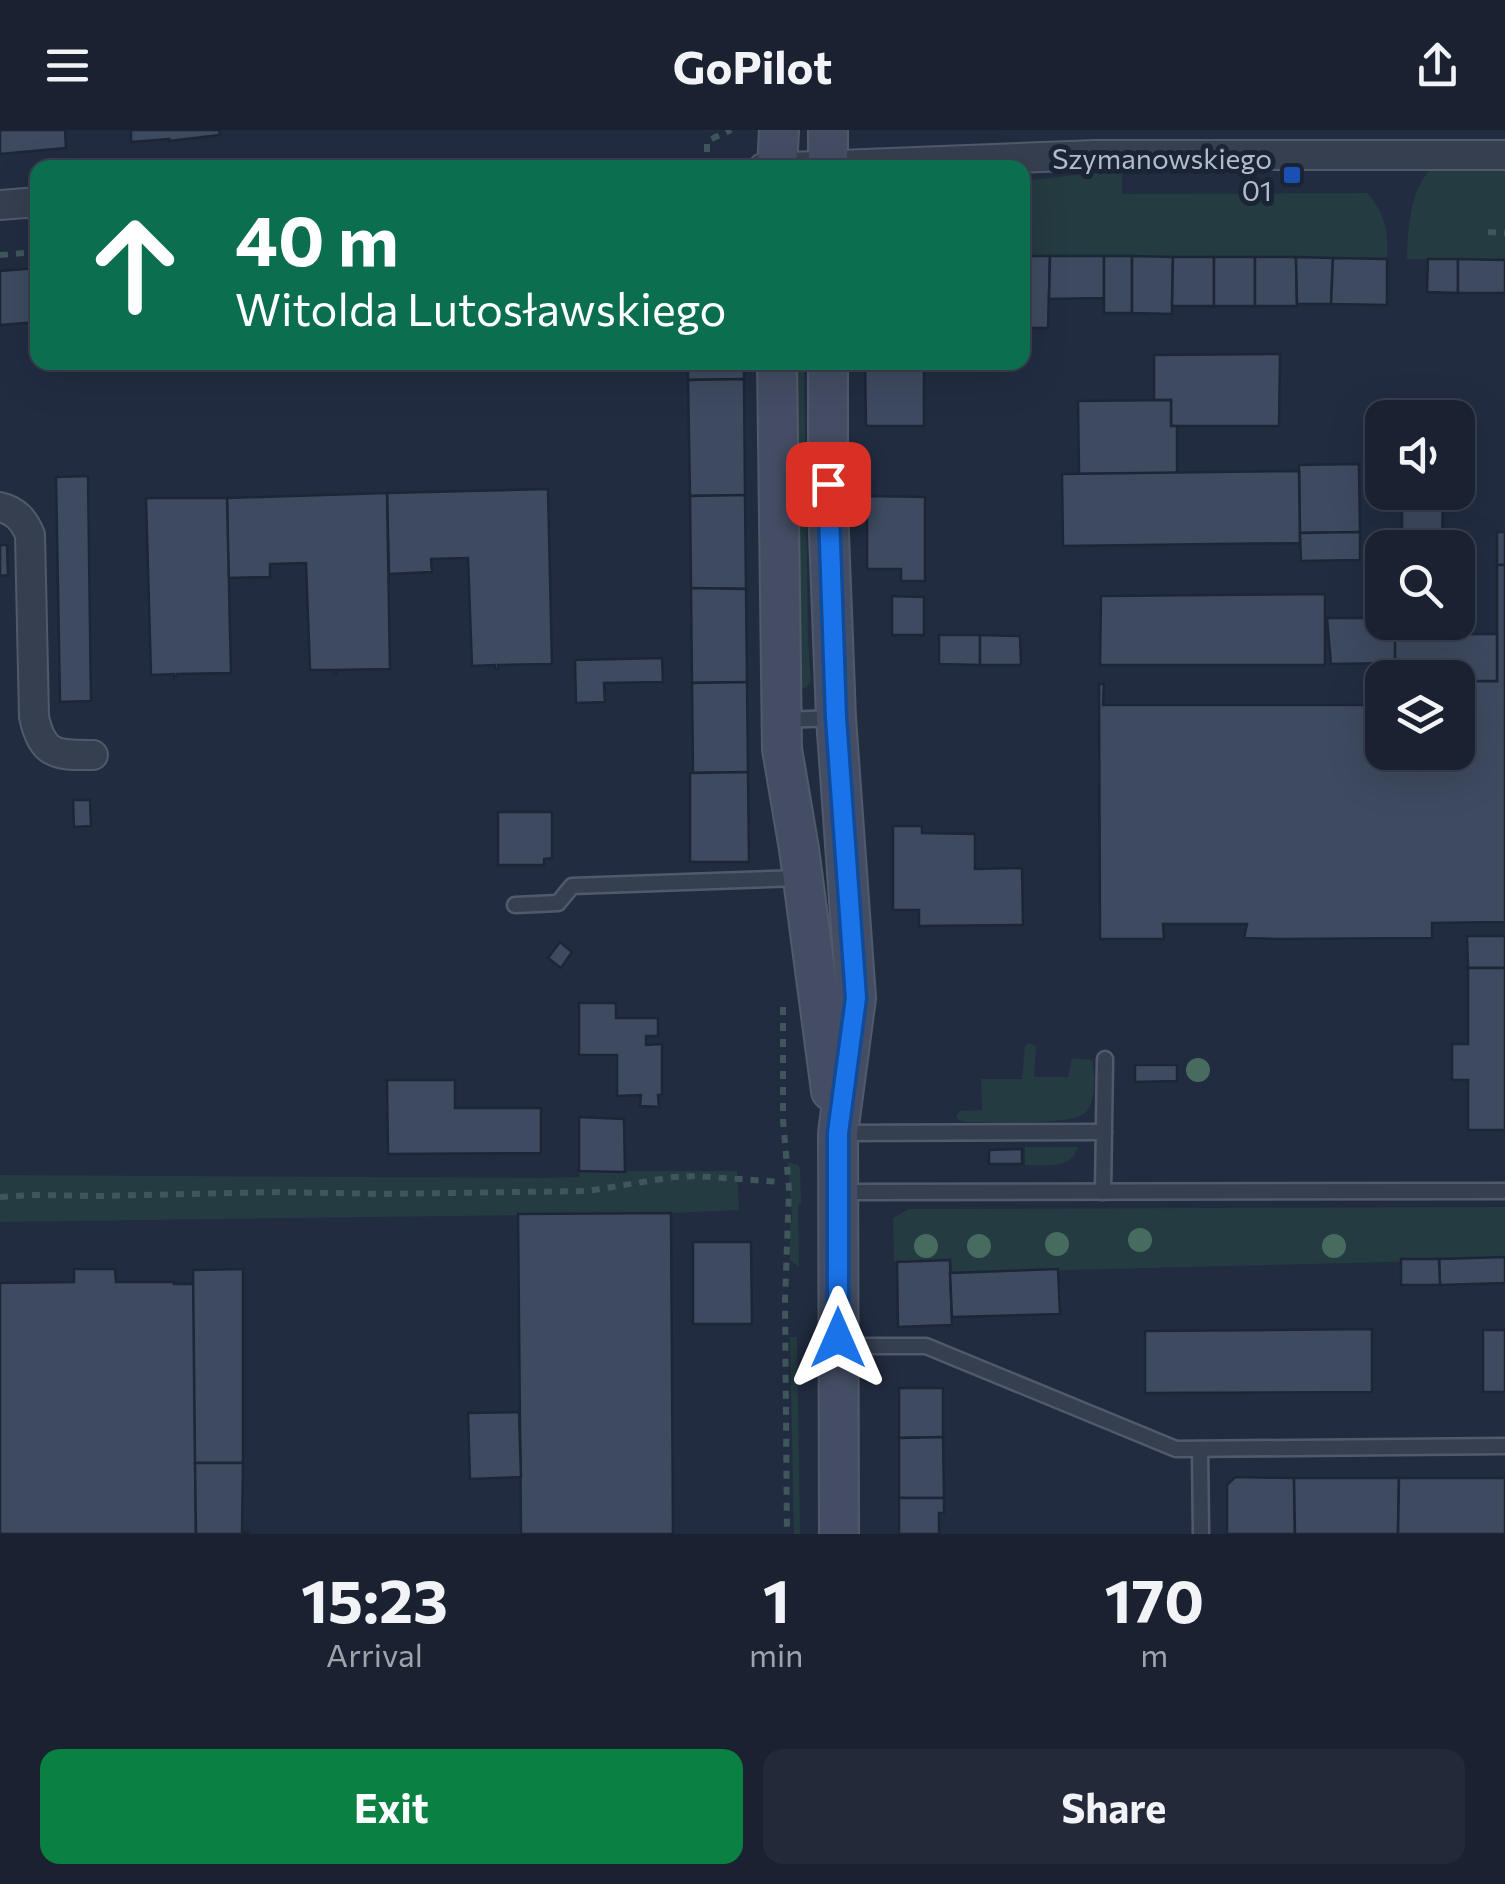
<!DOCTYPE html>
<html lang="en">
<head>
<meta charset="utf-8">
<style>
  body { margin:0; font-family:Commissioner,sans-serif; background:#232939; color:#f1f3f6; height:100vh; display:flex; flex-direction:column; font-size:38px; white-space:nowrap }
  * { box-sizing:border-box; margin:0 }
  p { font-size:32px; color:#9fa3ab }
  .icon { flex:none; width:55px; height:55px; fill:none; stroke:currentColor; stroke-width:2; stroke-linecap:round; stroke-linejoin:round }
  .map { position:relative; height:1404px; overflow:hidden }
  .side { display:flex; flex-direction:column; background:#1a2131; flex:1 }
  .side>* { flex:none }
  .hud { position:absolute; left:30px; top:30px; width:1000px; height:210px; border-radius:20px; box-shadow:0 10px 40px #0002,0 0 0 2px #383e4d; background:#0b6e4f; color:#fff; overflow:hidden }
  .controls { position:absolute; left:1365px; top:270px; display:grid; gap:20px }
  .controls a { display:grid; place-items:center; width:110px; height:110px; border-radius:20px; background:#1a2131; box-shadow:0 10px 40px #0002,0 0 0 2px #383e4d; font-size:50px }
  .pin { position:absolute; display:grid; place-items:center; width:85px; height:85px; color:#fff; margin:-42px; border-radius:20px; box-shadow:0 5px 15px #0006 }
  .me { position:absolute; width:110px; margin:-55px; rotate:0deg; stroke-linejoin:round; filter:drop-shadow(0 0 8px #0008) }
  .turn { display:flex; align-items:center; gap:35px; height:210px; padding:0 40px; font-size:45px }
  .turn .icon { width:130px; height:130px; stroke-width:2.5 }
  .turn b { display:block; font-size:70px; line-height:85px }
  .eta { display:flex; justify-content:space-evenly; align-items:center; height:170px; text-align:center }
  .eta b { font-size:60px; font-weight:700; line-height:70px }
  .primary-button { display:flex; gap:20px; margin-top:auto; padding:20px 40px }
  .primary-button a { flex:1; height:115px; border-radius:20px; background:#0b8043; color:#fff; font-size:40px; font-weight:700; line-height:115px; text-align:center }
  .primary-button a+a { background:#232939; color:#f1f3f6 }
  header { display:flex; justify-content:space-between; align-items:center; height:130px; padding:0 40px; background:#1a2131; font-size:45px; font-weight:700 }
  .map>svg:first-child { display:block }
  .green { fill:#243b41 }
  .building { fill:#3e4a60; stroke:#1d2637; stroke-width:2.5 }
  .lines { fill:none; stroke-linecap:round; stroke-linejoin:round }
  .service-casing { stroke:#515a6b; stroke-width:19 }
  .minor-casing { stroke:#515a6b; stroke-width:32 }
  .secondary-casing { stroke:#515a6b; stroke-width:42 }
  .path { stroke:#3f575b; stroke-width:6; stroke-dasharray:8 8; stroke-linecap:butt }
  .service { stroke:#363f50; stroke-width:14 }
  .minor { stroke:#363f50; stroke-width:28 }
  .secondary { stroke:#444d64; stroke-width:38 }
  .tree { fill:#486b60 }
  .route-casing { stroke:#114b97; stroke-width:25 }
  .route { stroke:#1a73e8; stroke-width:18 }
  .transit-dot { fill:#1a4fb4; stroke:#1b2435; stroke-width:4 }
  .labels { text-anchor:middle; stroke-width:10; stroke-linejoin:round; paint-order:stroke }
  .poi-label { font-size:28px; fill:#b3bacb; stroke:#1b2435; text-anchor:end }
</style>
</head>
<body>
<header><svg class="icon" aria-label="menu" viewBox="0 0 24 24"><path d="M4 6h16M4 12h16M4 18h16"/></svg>GoPilot<svg class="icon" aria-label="share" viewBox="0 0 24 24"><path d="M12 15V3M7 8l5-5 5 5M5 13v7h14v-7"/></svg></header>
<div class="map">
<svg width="1505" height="1404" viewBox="0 0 1505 1404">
  <rect width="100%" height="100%" fill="#222c41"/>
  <!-- green -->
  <g class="green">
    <path d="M1122 40V64L1367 63C1385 83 1389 103 1387 129L1023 126 1022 51Z"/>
    <path d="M1429 41H1505V130L1407 129C1408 100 1409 64 1429 41Z"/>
    <polygon points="793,233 804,233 808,512 811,551 806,558 803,558 798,554"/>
    <path d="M1029 913 1036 916 1034 947H1068L1072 928 1092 930C1095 945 1097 971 1085 983 1071 996 990 992 967 992L958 990 956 987 959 981 982 980 981 949H1022L1025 916Z"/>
    <path d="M1025 1017H1078C1070 1040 1046 1035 1025 1035Z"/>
    <polygon points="788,1032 798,1035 800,1039 801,1074 798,1075 799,1137 790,1130 790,1091 792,1091 792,1087"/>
    <polygon points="579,1041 737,1041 739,1080 671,1083 0,1092 0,1045 543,1048 579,1047"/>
    <polygon points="1505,1077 1505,1129 950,1143 949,1130 894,1132 893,1088 909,1079"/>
    <polygon points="790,1207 797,1207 800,1404 794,1404"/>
  </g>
  <!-- building -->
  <g class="building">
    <polygon points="0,0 65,0 66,18 0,24"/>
    <polygon points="131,0 219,0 220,5 169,11 169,9 131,12"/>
    <polygon points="1022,126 1050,126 1048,198 1030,198 1030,184 1022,184"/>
    <polygon points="1050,126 1104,126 1104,168 1049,169"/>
    <rect x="1104" y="126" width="28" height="57"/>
    <polygon points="1132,126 1173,127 1172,184 1132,183"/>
    <polygon points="1173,127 1214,127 1214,176 1172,176"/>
    <rect x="1214" y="127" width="41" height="49"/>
    <polygon points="1255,127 1296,127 1297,176 1255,176"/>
    <polygon points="1296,127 1333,128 1331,174 1297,174"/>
    <polygon points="1333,128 1387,129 1387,175 1331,174"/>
    <polygon points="1428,129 1458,129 1458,163 1427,162"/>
    <polygon points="1458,129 1505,130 1505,163 1458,163"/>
    <polygon points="38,138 38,192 0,195 0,141"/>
    <polygon points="1280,224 1279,296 1171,296 1171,270 1154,270 1154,225"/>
    <polygon points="688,232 744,232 744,249 688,250"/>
    <polygon points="865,232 924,232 924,296 866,296"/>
    <polygon points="744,249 745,365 690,366 688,250"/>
    <rect x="1402" y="269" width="54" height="19"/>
    <polygon points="1171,270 1171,296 1177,296 1177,343 1079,344 1078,271"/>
    <polygon points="1359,334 1360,402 1300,403 1299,335"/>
    <polygon points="1299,341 1300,413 1063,416 1062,344"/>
    <polygon points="88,346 91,571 60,572 56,347"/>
    <polygon points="548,359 552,534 498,535 498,539 495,539 495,535 472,536 468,428 431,429 432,442 389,444 387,363"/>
    <polygon points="1402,362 1443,362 1442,418 1402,418"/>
    <polygon points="387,363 390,539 336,540 336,544 334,544 334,540 310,540 306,433 270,434 270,447 228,448 227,368"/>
    <polygon points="745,365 746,459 691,458 690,366"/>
    <polygon points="867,366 925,367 925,451 901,451 901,439 867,439"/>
    <polygon points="146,368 227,368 231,543 177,544 176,547 174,548 174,544 151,545"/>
    <polygon points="1360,402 1360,430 1301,431 1300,403"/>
    <rect x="1497" y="402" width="8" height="33"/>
    <polygon points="0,415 7,415 8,445 0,446"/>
    <polygon points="1458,426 1471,427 1472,479 1458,479"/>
    <polygon points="1497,435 1505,435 1505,792 1432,793 1432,808 1278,809 1244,808 1247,794 1163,794 1164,809 1100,809 1099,554 1104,554 1103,575 1382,575 1382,622 1458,622 1458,551 1497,551"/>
    <polygon points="691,458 746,459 747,552 692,553"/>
    <polygon points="1325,464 1325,535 1100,535 1101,466"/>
    <polygon points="892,466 924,467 924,505 892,505"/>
    <polygon points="1327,488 1382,488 1382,492 1396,492 1395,533 1331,534"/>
    <polygon points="1395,504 1497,504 1497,551 1458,551 1458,548 1395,548"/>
    <polygon points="939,505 980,505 980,535 939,534"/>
    <polygon points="980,505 1020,506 1021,535 980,535"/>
    <polygon points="662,528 663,552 604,553 605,572 576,573 575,530"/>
    <polygon points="747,552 748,642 693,643 692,553"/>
    <polygon points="748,642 749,732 690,732 690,643"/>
    <polygon points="73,670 90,670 91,696 74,697"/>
    <polygon points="498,682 552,682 552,728 544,729 544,735 498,735"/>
    <polygon points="893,696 922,696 922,703 975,704 975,739 1022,738 1023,795 919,796 919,780 893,780"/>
    <polygon points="1467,806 1505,806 1505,838 1468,838"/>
    <polygon points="560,812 572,822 561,838 548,828"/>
    <polygon points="1468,838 1505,838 1505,1000 1468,1000 1468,950 1452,950 1452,914 1468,914"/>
    <polygon points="579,873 616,873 616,888 658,888 658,906 646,906 646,915 662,914 662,965 658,965 659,977 640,976 641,965 617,966 617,925 579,925"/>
    <polygon points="1135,935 1177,935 1177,951 1135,952"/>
    <polygon points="387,950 455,950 455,978 541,978 541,1023 388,1024"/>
    <polygon points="579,987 624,989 625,1042 579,1041"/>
    <polygon points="1022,1019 1022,1034 989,1034 989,1020"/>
    <polygon points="671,1083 673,1404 521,1404 518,1084"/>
    <polygon points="693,1112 751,1112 752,1194 693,1194"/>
    <polygon points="1505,1127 1505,1153 1440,1155 1439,1129"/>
    <polygon points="1401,1129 1439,1129 1440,1155 1401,1155"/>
    <polygon points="950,1130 952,1195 898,1197 897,1132"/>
    <polygon points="74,1139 115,1139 116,1152 174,1152 174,1154 194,1154 196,1404 0,1404 0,1153 74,1152"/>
    <polygon points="243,1139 243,1333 195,1333 193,1140"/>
    <polygon points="1058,1139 1060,1184 952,1187 950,1143"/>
    <polygon points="1372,1199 1372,1262 1145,1263 1145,1201"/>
    <rect x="1483" y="1200" width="22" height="62"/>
    <polygon points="899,1258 943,1258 943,1307 899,1308"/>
    <polygon points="519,1282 521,1347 470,1349 468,1283"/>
    <polygon points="943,1307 944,1368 899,1368 899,1308"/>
    <polygon points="195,1333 243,1333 242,1402 248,1402 248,1404 196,1404"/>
    <polygon points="1235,1347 1294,1348 1295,1404 1227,1404 1227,1355"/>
    <polygon points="1294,1348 1399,1348 1398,1404 1295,1404"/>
    <polygon points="1399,1348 1505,1348 1505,1404 1398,1404"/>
    <polygon points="899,1368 944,1368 944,1383 939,1383 939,1404 899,1404"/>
  </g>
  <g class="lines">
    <!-- service casing -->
    <g class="service-casing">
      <g id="service">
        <polyline points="782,590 835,588"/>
        <polyline points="515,775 558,773 572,756 801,748"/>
        <polyline points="838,1003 1104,1002"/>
        <polyline points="841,1062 1505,1061"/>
        <polyline points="1103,1062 1105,929"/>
        <polyline points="839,1216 926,1216 1176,1319 1505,1316"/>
        <polyline points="1200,1319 1201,1404"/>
      </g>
    </g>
    <!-- minor casing -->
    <g class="minor-casing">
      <g id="minor">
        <polyline points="763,38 1095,25 1505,25"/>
        <polyline points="0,75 38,72"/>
        <path d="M0 377C16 381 24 390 30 405L34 587C43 627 58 625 93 625"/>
      </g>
    </g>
    <!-- secondary casing -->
    <g class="secondary-casing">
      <g id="secondary">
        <polyline points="777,38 779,0"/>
        <polyline points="828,38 828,0"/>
        <polyline points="777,232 782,619 799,719 831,961"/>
        <polyline points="828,232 828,377 836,588 856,868 838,1003 839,1404"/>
      </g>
    </g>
    <!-- path -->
    <g class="path">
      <polyline points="707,38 707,11 731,0"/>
      <polyline points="1488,102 1505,103"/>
      <polyline points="0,125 38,122"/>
      <polyline points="783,877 783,990 789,1059 785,1171 787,1404"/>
      <polyline points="0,1067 34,1065 99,1066 279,1062 382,1064 587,1061 674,1047 695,1046 782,1052"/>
    </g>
    <!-- service -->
    <use href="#service" class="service"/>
    <!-- minor -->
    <use href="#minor" class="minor"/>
    <!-- secondary -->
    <use href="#secondary" class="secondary"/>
  </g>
  <!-- trees -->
  <g class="tree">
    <circle cx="1198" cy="940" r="12"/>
    <circle cx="1140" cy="1110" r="12"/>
    <circle cx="1057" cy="1114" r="12"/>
    <circle cx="926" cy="1116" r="12"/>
    <circle cx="979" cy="1116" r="12"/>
    <circle cx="1334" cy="1116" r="12"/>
  </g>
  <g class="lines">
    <!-- route casing -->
    <g class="route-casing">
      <polyline id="route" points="828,354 836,588 856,868 838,1003 838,1208"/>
    </g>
    <!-- route -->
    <use href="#route" class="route"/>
  </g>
  <!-- markers -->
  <rect class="transit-dot" x="1282" y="35" width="20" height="20" rx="5"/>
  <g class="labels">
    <!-- poi labels -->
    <g class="poi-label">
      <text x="1272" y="39">Szymanowskiego<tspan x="1272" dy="32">01</tspan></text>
    </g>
  </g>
</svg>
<div class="controls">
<a><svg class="icon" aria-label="sound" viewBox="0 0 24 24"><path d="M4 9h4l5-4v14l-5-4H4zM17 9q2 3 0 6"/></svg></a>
<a><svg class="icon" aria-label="search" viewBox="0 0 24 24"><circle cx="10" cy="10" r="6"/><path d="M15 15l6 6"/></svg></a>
<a><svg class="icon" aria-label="layers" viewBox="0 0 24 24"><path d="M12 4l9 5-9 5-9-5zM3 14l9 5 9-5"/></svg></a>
</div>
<div class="pin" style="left:828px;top:354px;background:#d93025"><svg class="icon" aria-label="arrive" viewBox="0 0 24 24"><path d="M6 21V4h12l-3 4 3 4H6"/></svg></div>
<svg class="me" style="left:838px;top:1208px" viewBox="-20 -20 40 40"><path d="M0-17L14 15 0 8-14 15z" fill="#1a73e8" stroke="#fff" stroke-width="4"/></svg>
<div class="hud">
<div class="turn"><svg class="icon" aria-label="ahead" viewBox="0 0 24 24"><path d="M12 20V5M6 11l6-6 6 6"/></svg><div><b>40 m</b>Witolda Lutosławskiego</div></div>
</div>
</div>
<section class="side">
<div class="eta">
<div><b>15:23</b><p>Arrival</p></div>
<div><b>1</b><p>min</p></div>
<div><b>170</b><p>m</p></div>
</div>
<div class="primary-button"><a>Exit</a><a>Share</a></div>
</section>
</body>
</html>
